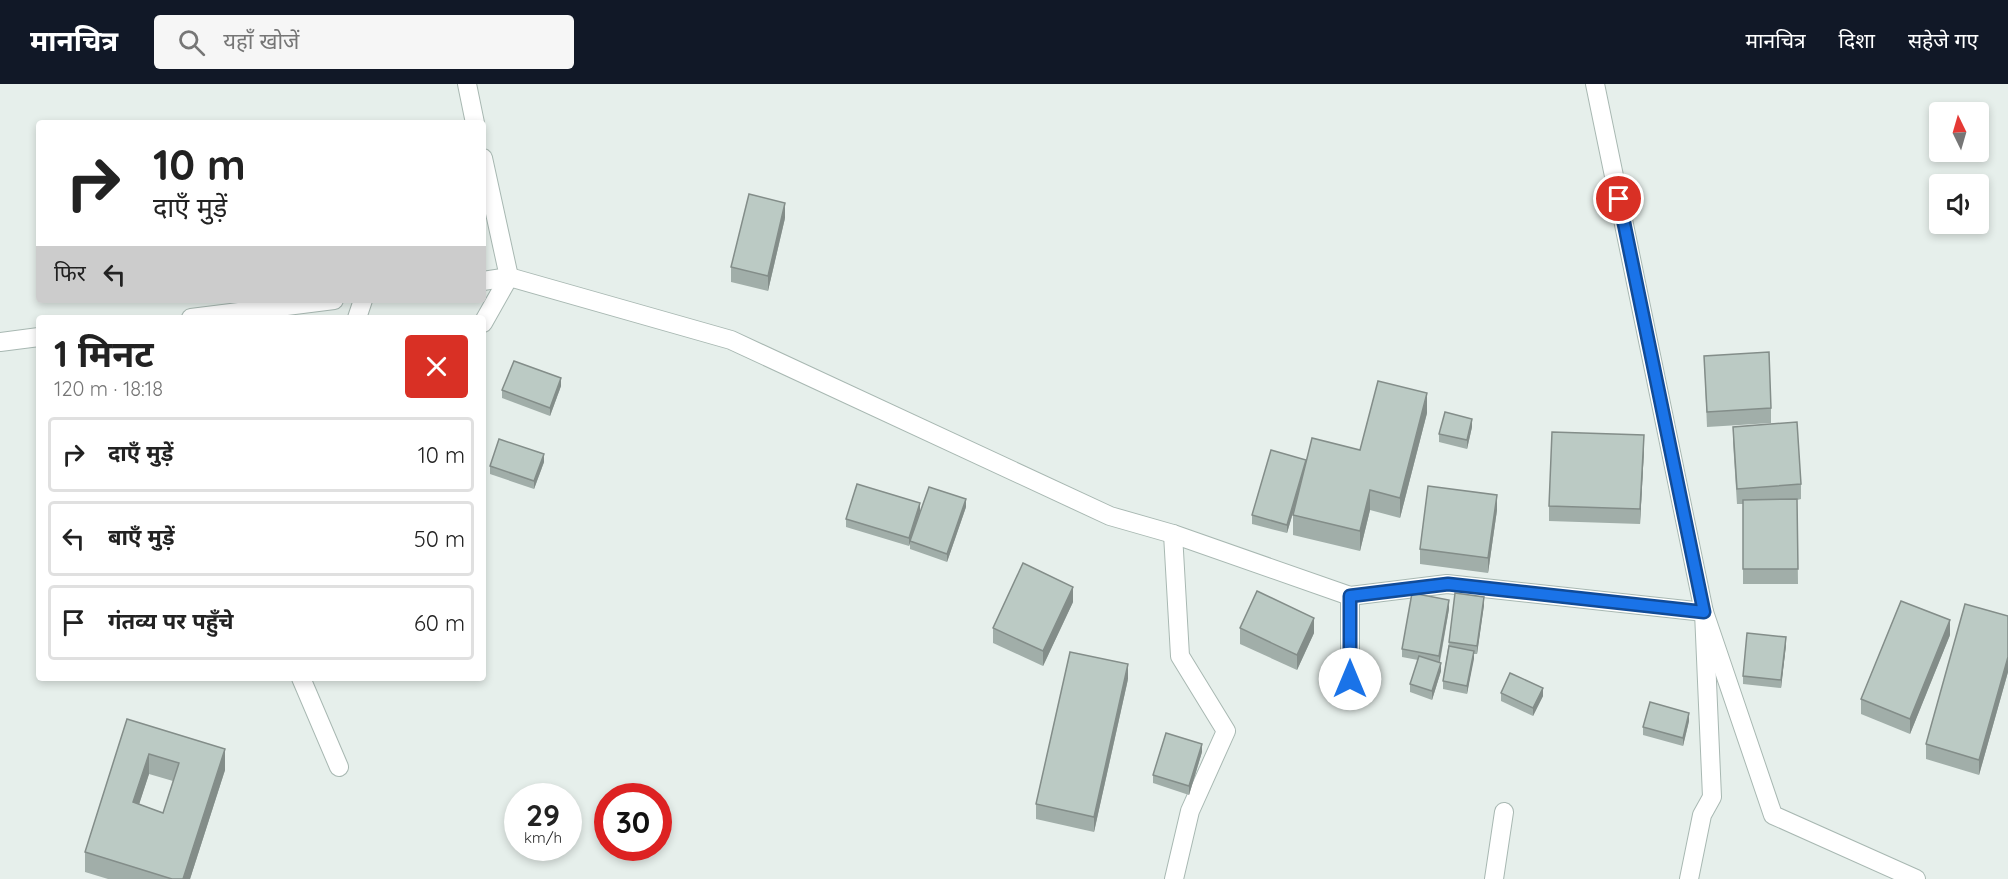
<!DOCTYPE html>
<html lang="hi">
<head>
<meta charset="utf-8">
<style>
  body { margin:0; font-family:Quicksand,"Noto Sans Devanagari",sans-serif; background:#f6f6f6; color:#222; height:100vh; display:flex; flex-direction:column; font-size:22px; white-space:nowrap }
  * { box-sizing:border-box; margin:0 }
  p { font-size:20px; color:#767676 }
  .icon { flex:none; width:33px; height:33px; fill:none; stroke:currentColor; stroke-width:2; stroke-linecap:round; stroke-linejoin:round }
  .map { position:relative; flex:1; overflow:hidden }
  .panel { position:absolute; left:36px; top:231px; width:450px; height:366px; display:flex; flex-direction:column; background:#fff; border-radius:6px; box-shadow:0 3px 9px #0003 }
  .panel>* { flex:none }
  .guide { position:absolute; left:36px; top:36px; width:450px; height:183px; border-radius:6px; box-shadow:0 3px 9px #0003; background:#fff; color:#222; overflow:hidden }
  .needle { width:39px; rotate:355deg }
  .tools { position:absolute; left:1929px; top:18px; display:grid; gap:12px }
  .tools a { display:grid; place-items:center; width:60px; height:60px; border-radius:6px; background:#fff; box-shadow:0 3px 9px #0003; font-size:30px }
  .speed { position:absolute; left:504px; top:699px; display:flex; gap:12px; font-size:30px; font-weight:700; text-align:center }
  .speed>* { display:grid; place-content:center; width:78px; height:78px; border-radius:50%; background:#fff; box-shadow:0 3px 9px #0003; line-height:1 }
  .speed small { font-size:15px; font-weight:400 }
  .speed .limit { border:9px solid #d22; background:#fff; color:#111 }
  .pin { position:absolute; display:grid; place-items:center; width:51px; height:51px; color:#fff; margin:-26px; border:3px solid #fff; border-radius:50%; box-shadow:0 2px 6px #0007 }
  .me { position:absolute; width:66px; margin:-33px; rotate:0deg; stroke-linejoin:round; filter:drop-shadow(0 0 4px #0008) }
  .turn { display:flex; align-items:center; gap:21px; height:126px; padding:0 18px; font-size:27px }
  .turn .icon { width:78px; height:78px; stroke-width:2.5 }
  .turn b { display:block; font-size:42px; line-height:51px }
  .then { display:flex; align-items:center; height:57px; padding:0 18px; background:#0003; gap:12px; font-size:22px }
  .round { display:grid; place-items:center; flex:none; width:63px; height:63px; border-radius:6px; background:#f6f6f6 }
  .head { display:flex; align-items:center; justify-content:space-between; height:102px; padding:0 18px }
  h1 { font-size:36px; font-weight:700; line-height:45px }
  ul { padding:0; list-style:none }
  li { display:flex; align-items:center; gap:18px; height:75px; margin:0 12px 9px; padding:0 6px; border:3px solid #e0e0e0; border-radius:6px }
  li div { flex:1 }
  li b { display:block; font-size:22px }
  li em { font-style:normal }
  header { display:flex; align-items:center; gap:36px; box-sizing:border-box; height:84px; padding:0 30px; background:#111827; color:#fff }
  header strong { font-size:28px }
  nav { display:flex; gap:33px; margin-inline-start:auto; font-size:21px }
  .search { width:420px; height:54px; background:#f6f6f6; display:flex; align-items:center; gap:15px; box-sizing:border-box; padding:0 21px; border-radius:6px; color:#767676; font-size:22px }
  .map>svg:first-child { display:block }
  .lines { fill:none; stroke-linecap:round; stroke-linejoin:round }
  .minor-casing { stroke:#a8b8b2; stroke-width:20 }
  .minor { stroke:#fff; stroke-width:18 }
  .wall { fill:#a1aea9; fill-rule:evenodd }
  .shaded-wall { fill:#838d89 }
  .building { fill:#bbcac4; stroke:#838d89; stroke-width:1.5; fill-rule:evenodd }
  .route-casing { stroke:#114b97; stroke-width:15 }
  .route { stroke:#1a73e8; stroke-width:10 }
</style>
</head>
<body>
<header>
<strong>मानचित्र</strong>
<div class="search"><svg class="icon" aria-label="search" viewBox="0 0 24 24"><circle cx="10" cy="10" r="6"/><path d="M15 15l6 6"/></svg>यहाँ खोजें</div>
<nav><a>मानचित्र</a><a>दिशा</a><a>सहेजे गए</a></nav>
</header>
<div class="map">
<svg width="2008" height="795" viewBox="0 0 2008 795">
  <rect width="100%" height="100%" fill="#e6efeb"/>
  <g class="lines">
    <!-- minor casing -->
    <g class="minor-casing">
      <g id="minor">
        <polyline points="467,0 475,39"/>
        <polyline points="1595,0 1704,528 1712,713 1702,731 1689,795"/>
        <polyline points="483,74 509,193 483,239"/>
        <polyline points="483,197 509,193 731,256 1110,432 1173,450 1350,512 1447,500 1704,528 1773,731 1916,795"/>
        <polyline points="191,234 334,216"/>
        <polyline points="357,234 363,216"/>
        <polyline points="0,258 39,253"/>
        <polyline points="1173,450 1180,572 1226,647 1190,727 1174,795"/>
        <polyline points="1350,512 1350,595"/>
        <polyline points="301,594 339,683"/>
        <polyline points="1494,795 1504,728"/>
      </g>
    </g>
    <!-- minor -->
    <use href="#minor" class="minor"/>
  </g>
  <!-- wall -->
  <g class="wall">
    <polygon points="785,134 768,207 731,198 731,183"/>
    <polygon points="1704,272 1771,324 1771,339 1707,343"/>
    <polygon points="561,302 550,332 502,314 502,306"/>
    <polygon points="1427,329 1400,434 1370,426 1360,467 1293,451 1293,431 1297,416 1287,449 1252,440 1252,431 1360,366"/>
    <polygon points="1472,343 1467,365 1439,358 1439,350"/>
    <polygon points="1733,343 1801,400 1801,415 1797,416 1798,500 1743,500 1743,420 1737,420 1733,358"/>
    <polygon points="1644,366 1640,440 1549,437 1549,422"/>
    <polygon points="544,378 534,405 490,390 490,382"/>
    <polygon points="966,423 947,478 910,465 910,459 909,462 846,443 846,435 920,427 915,445"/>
    <polygon points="1497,426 1488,489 1420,480 1420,465"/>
    <polygon points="1073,518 1043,582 993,559 993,544"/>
    <polygon points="1484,521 1477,570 1474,570 1467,610 1443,605 1443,597 1449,558"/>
    <polygon points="1449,525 1440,578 1441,587 1432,616 1410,608 1410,600 1418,576 1402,573 1402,565"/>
    <polygon points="2008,532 2008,588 1979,691 1926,675 1926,660"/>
    <polygon points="1240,544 1314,549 1297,586 1240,560"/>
    <polygon points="1950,551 1910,650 1861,630 1861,615"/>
    <polygon points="1786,561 1781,604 1743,600 1743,592"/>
    <polygon points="1128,595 1094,748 1036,735 1036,720"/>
    <polygon points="1501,609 1543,612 1533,632 1501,617"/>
    <path d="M127 635 225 686 190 795H108L85 788V768ZM149 690 173 697 163 729 139 720Z"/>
    <polygon points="1689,637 1683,662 1643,651 1643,643"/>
    <polygon points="1202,668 1189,711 1153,699 1153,691"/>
  </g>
  <!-- shaded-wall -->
  <g class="shaded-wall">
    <polygon points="785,119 785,134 768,207 768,192"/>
    <polygon points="561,294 561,302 550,332 550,324"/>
    <polygon points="1427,309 1427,329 1400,434 1400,414"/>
    <polygon points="1472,335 1472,343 1467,365 1467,356"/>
    <polygon points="1644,351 1644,366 1640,440 1640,425"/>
    <polygon points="544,370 544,378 534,405 534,397"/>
    <polygon points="1306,376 1306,384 1287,449 1287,441"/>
    <polygon points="1370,406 1370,426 1360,467 1360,447"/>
    <polygon points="1497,411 1497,426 1488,489 1488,474"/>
    <polygon points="966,415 966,423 947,478 947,470"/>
    <polygon points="920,419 920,427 909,462 909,454"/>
    <polygon points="1073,503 1073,518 1043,582 1043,567"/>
    <polygon points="1484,513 1484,521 1477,570 1477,562"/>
    <polygon points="1449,516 1449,525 1439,580 1439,572"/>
    <polygon points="1314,534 1314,549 1297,586 1297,571"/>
    <polygon points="1950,536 1950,551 1910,650 1910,635"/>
    <polygon points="1786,553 1786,561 1781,604 1781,596"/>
    <polygon points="1474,567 1474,575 1467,610 1467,602"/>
    <polygon points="2008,573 2008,588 1979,691 1979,676"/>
    <polygon points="1441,579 1441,587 1432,616 1432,607"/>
    <polygon points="1128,580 1128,595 1094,748 1094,733"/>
    <polygon points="1543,604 1543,612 1533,632 1533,624"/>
    <polygon points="1689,629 1689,637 1683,662 1683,654"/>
    <polygon points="1202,660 1202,668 1189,711 1189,702"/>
    <polygon points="225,665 225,686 190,795 183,795"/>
    <polygon points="149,670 149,690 133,739 133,718"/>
  </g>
  <!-- building -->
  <g class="building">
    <polygon points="749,110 785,119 768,192 731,183"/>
    <polygon points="1769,268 1771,324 1707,328 1704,272"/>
    <polygon points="514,277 561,294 550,324 502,306"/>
    <polygon points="1378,297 1427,309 1400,414 1370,406 1360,447 1293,431 1312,354 1360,366"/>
    <polygon points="1445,328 1472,335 1467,356 1439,350"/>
    <polygon points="1797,338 1801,400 1737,405 1733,343"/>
    <polygon points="1552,348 1644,351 1640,425 1549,422"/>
    <polygon points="499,355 544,370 534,397 490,382"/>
    <polygon points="1271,366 1306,376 1287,441 1252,431"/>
    <polygon points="857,400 920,419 909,454 846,435"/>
    <polygon points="1428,402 1497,411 1488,474 1420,465"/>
    <polygon points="929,403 966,415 947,470 910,457"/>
    <polygon points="1797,415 1798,485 1743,485 1743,416"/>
    <polygon points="1023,479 1073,503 1043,567 993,544"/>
    <polygon points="1257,507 1314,534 1297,571 1240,544"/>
    <polygon points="1412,509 1449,516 1439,572 1402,565"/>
    <polygon points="1455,509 1484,513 1477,562 1449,558"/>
    <polygon points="1901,517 1950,536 1910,635 1861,615"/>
    <polygon points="1965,520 2008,532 2008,573 1979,676 1926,660"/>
    <polygon points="1747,549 1786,553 1781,596 1743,592"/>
    <polygon points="1449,562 1474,567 1467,602 1443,597"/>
    <polygon points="1070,568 1128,580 1094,733 1036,720"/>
    <polygon points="1419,572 1441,579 1432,607 1410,600"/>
    <polygon points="1510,589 1543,604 1533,624 1501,609"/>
    <polygon points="1650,618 1689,629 1683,654 1643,643"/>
    <path d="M127 635 225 665 183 795H172L85 768ZM149 670 179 679 163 729 133 718Z"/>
    <polygon points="1166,649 1202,660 1189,702 1153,691"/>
  </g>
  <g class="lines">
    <!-- route casing -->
    <g class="route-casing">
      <polyline id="route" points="1350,595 1350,512 1448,500 1704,528 1619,115"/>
    </g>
    <!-- route -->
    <use href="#route" class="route"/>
  </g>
</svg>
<div class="tools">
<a><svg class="needle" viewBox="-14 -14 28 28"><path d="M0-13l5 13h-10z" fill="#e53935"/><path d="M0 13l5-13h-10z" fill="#767676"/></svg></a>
<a><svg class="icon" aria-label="sound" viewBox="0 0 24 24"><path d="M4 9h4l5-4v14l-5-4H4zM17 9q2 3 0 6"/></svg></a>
</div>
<div class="speed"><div>29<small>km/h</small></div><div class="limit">30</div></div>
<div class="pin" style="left:1619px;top:115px;background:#d93025"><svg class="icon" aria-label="arrive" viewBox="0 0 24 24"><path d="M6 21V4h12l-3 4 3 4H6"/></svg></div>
<svg class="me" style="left:1350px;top:595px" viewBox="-20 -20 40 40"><circle r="19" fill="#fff"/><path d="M0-13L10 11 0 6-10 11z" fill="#1a73e8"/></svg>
<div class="guide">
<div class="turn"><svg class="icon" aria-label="right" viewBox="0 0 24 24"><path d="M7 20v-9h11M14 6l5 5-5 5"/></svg><div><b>10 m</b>दाएँ मुड़ें</div></div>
<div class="then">फिर<svg class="icon" aria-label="left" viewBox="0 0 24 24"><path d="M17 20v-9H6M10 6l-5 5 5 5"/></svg></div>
</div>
<section class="panel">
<div class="head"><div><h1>1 मिनट</h1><p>120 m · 18:18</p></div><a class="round" style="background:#d93025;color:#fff"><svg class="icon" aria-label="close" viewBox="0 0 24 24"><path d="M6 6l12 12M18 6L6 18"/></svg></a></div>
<ul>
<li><svg class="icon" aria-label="right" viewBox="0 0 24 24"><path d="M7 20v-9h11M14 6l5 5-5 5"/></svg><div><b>दाएँ मुड़ें</b></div><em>10 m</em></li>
<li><svg class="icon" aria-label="left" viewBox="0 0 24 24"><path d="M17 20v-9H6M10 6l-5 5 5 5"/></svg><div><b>बाएँ मुड़ें</b></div><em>50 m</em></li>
<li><svg class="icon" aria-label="arrive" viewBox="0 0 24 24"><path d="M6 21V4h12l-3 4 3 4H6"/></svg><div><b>गंतव्य पर पहुँचे</b></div><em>60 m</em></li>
</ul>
</section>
</div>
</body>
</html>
